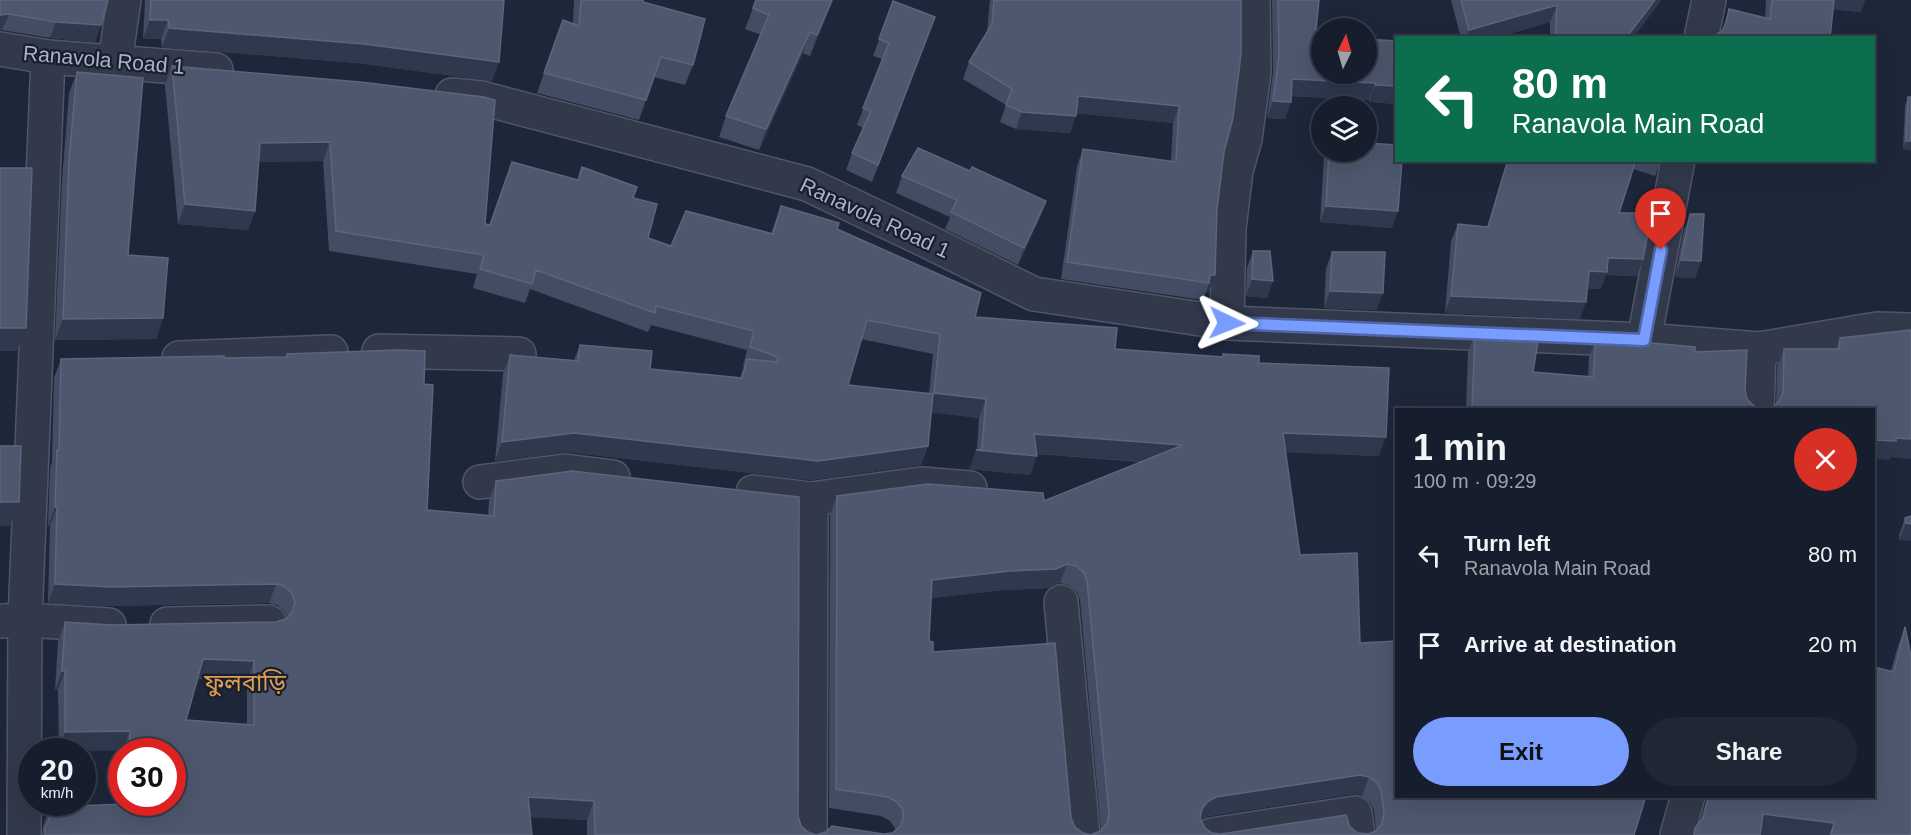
<!DOCTYPE html>
<html lang="en">
<head>
<meta charset="utf-8">
<style>
  body { margin:0; font-family:Helvetica,"Noto Sans Bengali",sans-serif; background:#1f2634; color:#f1f3f6; height:100vh; display:flex; flex-direction:column; font-size:22px; white-space:nowrap }
  * { box-sizing:border-box; margin:0 }
  p { font-size:20px; color:#9ea2a9 }
  .icon { flex:none; width:33px; height:33px; fill:none; stroke:currentColor; stroke-width:2; stroke-linecap:round; stroke-linejoin:round }
  .map { position:relative; flex:1; overflow:hidden }
  .side { position:absolute; left:1395px; top:408px; width:480px; height:390px; display:flex; flex-direction:column; background:#161d2c; border-radius:0px; box-shadow:0 6px 24px #0002,0 0 0 2px #353b48 }
  .side>* { flex:none }
  .hud { position:absolute; left:1395px; top:36px; width:480px; height:126px; border-radius:0px; box-shadow:0 6px 24px #0002,0 0 0 2px #353b48; background:#0b6e4f; color:#fff; overflow:hidden }
  .needle { width:39px; rotate:5deg }
  .controls { position:absolute; left:1311px; top:18px; display:grid; gap:12px }
  .controls a { display:grid; place-items:center; width:66px; height:66px; border-radius:50%; background:#161d2c; box-shadow:0 6px 24px #0002,0 0 0 2px #353b48; font-size:30px }
  .speed { position:absolute; left:18px; top:738px; display:flex; gap:12px; font-size:30px; font-weight:700; text-align:center }
  .speed>* { display:grid; place-content:center; width:78px; height:78px; border-radius:50%; background:#161d2c; box-shadow:0 6px 24px #0002,0 0 0 2px #353b48; line-height:1 }
  .speed small { font-size:15px; font-weight:400 }
  .speed .limit { border:9px solid #d22; background:#fff; color:#111 }
  .pin { position:absolute; display:grid; place-items:center; width:51px; height:51px; color:#fff; margin:-62px -26px; border-radius:50% 50% 50% 0; rotate:-45deg; box-shadow:0 0 6px #0007 }
  .pin .icon { rotate:45deg }
  .me { position:absolute; width:66px; margin:-33px; rotate:92deg; stroke-linejoin:round; filter:drop-shadow(0 0 4px #0008) }
  .turn { display:flex; align-items:center; gap:21px; height:126px; padding:0 18px; font-size:27px }
  .turn .icon { width:78px; height:78px; stroke-width:2.5 }
  .turn b { display:block; font-size:42px; line-height:51px }
  .round { display:grid; place-items:center; flex:none; width:63px; height:63px; border-radius:32px; background:#1f2634 }
  .summary { display:flex; align-items:center; justify-content:space-between; height:102px; padding:0 18px }
  h1 { font-size:36px; font-weight:600; line-height:45px }
  .button { display:flex; gap:12px; margin-top:auto; padding:12px 18px }
  .button a { flex:1; height:69px; border-radius:36px; background:#799dff; color:#111; font-size:24px; font-weight:600; line-height:69px; text-align:center }
  .button a+a { background:#1f2634; color:#f1f3f6 }
  ul { padding:0; list-style:none }
  li { display:flex; align-items:center; gap:18px; height:90px; padding:0 18px }
  li div { flex:1 }
  li b { display:block; font-size:22px }
  li em { font-style:normal }
  .map>svg:first-child { display:block }
  .lines { fill:none; stroke-linecap:round; stroke-linejoin:round }
  .minor-casing { stroke:#4f5668; stroke-width:36 }
  .minor { stroke:#32394a; stroke-width:33 }
  .wall { fill:#424c62; fill-rule:evenodd }
  .shaded-wall { fill:#2f384d }
  .building { fill:#4d576d; stroke:#5c657b; stroke-width:1.5; fill-rule:evenodd }
  .route-casing { stroke:#4f66a6; stroke-width:15 }
  .route { stroke:#799dff; stroke-width:10 }
  .labels { text-anchor:middle; stroke-width:4.5; stroke-linejoin:round; paint-order:stroke }
  .street-label { font-size:21px; fill:#acb3c7; stroke:#181e2e }
  .quarter-label { font-size:24px; fill:#de9f50; stroke:#181e2e }
</style>
</head>
<body>
<div class="map">
<svg width="1911" height="835" viewBox="0 0 1911 835">
  <rect width="100%" height="100%" fill="#1e273a"/>
  <g class="lines">
    <!-- minor casing -->
    <g class="minor-casing">
      <g id="minor">
        <polyline points="1701,38 1709,0"/>
        <polyline points="0,49 48,57 216,70"/>
        <polyline points="115,62 124,0"/>
        <polyline points="452,95 481,98 807,184 927,241 1034,294 1227,323 1644,340 1759,349 1877,329 1911,330"/>
        <polyline points="1227,323 1229,228 1236,171 1245,139 1254,72 1253,0"/>
        <polyline points="1644,340 1678,160"/>
        <polyline points="379,351 519,354"/>
        <polyline points="179,358 331,352"/>
        <polyline points="1757,410 1759,349"/>
        <polyline points="480,482 565,471 613,477"/>
        <polyline points="753,492 811,499 810,835"/>
        <polyline points="811,499 921,484 970,488"/>
        <polyline points="1061,602 1083,835"/>
        <polyline points="0,621 25,620 109,625"/>
        <polyline points="167,624 269,622"/>
        <polyline points="24,835 25,620 48,57"/>
        <polyline points="1212,835 1355,813 1358,835"/>
        <polyline points="1677,835 1688,796"/>
      </g>
    </g>
    <!-- minor -->
    <use href="#minor" class="minor"/>
  </g>
  <!-- wall -->
  <g class="wall">
    <polygon points="0,0 101,25 95,42 50,38 2,30"/>
    <polygon points="145,0 504,0 492,81 357,63 162,47 161,39 143,39"/>
    <polygon points="574,0 643,0 643,2 693,65 685,85 654,77 639,120 537,93 563,20 573,23"/>
    <polygon points="756,0 833,0 810,56 803,53 759,150 719,137 726,116 761,35 745,29"/>
    <polygon points="990,0 1241,0 1217,209 1209,292 1206,292 1203,300 1061,279 1077,166 1083,149 1171,161 1173,123 1076,113 1070,133 1016,129 1000,122 1006,105 963,79 969,62 987,33"/>
    <polygon points="1272,0 1319,0 1316,30 1322,74 1396,41 1396,104 1369,102 1369,100 1291,96 1285,119 1267,118 1273,72"/>
    <polygon points="1451,0 1661,0 1633,38 1550,38 1550,22 1496,38 1461,38"/>
    <polygon points="1766,0 1865,0 1861,12 1833,9 1722,31 1729,9 1765,18"/>
    <polygon points="893,1 935,17 872,182 846,170 852,153 864,128 857,125 882,59 873,56"/>
    <path d="M172 66 360 82 485 224 490 225 633 198 648 238 671 246 771 233 781 206 837 229 975 317 1115 349 1222 357 1223 354 1259 363 1379 456 1286 452 1300 555 1360 643 1634 835H587V820L530 817 532 835H42L43 826 50 807 120 804 122 784V802H172V752H123V750L59 751 58 690H55L58 641 65 622 112 625 276 622 287 618 285 612 278 605 269 603 105 606 48 603 50 526H48L50 469 52 462 54 378 61 359 285 357 287 354 424 384 427 510 488 515 489 500 496 481 798 816 801 826 808 832 816 835 883 834 892 833 896 830 890 821 881 816 829 808 830 515 837 496 1044 501 1141 462 1037 454 1030 475 969 469 977 450 979 418 931 412 928 446 921 465 811 480 567 452 495 461 503 374 510 355 574 360 580 345 650 369 740 378 744 366H743L747 350 651 325 648 332 530 289 525 303 473 288 477 274 329 251 323 161 258 162 255 211 248 230 178 224 165 85ZM861 339 933 354 929 394 848 385ZM1060 583 1069 585 1077 592 1080 600 1101 830 1091 835 1083 833 1075 827 1071 818 933 652 929 641 931 598 1003 590 1049 588ZM198 679 247 680V725L186 720ZM1353 794 1362 796 1370 802 1374 810 1376 831 1368 834 1358 833 1350 827 1221 834 1212 833 1205 828 1201 820 1209 816Z"/>
    <polygon points="77,72 128,255 163,318 156,339 55,340 62,180 69,93"/>
    <polygon points="1908,97 1911,150 1903,149 1905,106"/>
    <polygon points="1326,152 1366,152 1392,228 1320,222 1324,157"/>
    <polygon points="1507,160 1661,160 1655,176 1633,169 1619,213 1643,259 1637,276 1606,275 1600,289 1587,288 1580,319 1445,313 1451,241 1458,224 1487,227"/>
    <polygon points="970,171 1046,201 1040,217 1018,265 945,229 950,217 896,193 902,176"/>
    <polygon points="1690,214 1701,261 1695,278 1675,277 1684,230"/>
    <polygon points="1253,251 1267,298 1246,296 1247,268"/>
    <polygon points="1332,252 1377,310 1324,308 1326,269"/>
    <polygon points="1475,333 1533,372 1588,377 1589,357 1596,338 1695,352 1745,390 1747,399 1754,406 1764,410 1466,410 1468,352"/>
    <polygon points="1840,338 1890,457 1889,460 1773,407 1776,404 1777,368 1784,349 1836,349"/>
    <polygon points="1911,516 1899,540 1899,535 1905,518"/>
    <polygon points="1905,627 1911,835 1693,835 1695,828 1700,822 1706,801 1706,796 1874,796 1891,671 1897,649"/>
  </g>
  <!-- shaded-wall -->
  <g class="shaded-wall">
    <polygon points="832,0 833,0 810,56 817,35"/>
    <polygon points="1655,0 1661,0 1633,38 1626,38"/>
    <polygon points="1831,0 1865,0 1861,12 1828,9"/>
    <polygon points="1557,5 1550,22 1496,38 1467,38 1469,30"/>
    <polygon points="9,14 2,30 0,31 0,15"/>
    <polygon points="150,20 168,20 161,39 143,39"/>
    <polygon points="56,22 101,25 95,42 50,38"/>
    <polygon points="169,28 364,44 499,62 492,81 357,63 162,47"/>
    <polygon points="810,32 803,53 759,150 766,129"/>
    <polygon points="1292,79 1375,83 1369,100 1286,96"/>
    <polygon points="1375,85 1396,86 1396,104 1369,102"/>
    <polygon points="1078,96 1179,106 1173,123 1071,113"/>
    <polygon points="1273,101 1291,102 1285,119 1267,118"/>
    <polygon points="1022,112 1076,116 1070,133 1016,129"/>
    <polygon points="1906,141 1911,141 1911,150 1903,149"/>
    <polygon points="330,142 323,161 253,162 260,143"/>
    <polygon points="1046,201 1040,217 1018,265 1024,248"/>
    <polygon points="185,204 255,211 248,230 178,224"/>
    <polygon points="1326,206 1398,211 1392,228 1320,222"/>
    <polygon points="1608,258 1643,259 1637,276 1606,275 1600,289 1583,288 1589,271"/>
    <polygon points="1681,260 1701,261 1695,278 1675,277"/>
    <polygon points="1210,275 1215,275 1209,292 1206,292 1209,283"/>
    <polygon points="1252,279 1273,281 1267,298 1246,296"/>
    <polygon points="1330,291 1383,293 1377,310 1324,308"/>
    <polygon points="1451,296 1586,302 1580,319 1445,313"/>
    <polygon points="163,318 156,339 55,340 63,319"/>
    <polygon points="0,328 26,328 17,351 0,351"/>
    <polygon points="934,393 986,399 979,418 927,412"/>
    <polygon points="574,433 928,446 921,465 811,480 567,452 495,461 502,442"/>
    <polygon points="1283,433 1386,437 1379,456 1276,452"/>
    <polygon points="1034,434 1183,445 1176,464 1027,453"/>
    <polygon points="1896,438 1911,439 1911,459 1890,457 1889,460 1874,459 1874,440"/>
    <polygon points="976,450 1037,456 1030,475 969,469"/>
    <polygon points="0,502 19,502 10,526 0,526"/>
    <polygon points="55,507 57,507 50,526 48,526"/>
    <polygon points="1906,523 1911,524 1911,541 1899,540"/>
    <polygon points="1067,564 1060,583 1049,588 1003,590 925,599 932,580"/>
    <polygon points="55,584 276,584 269,603 105,606 48,603"/>
    <polygon points="203,659 254,661 247,680 196,678"/>
    <polygon points="62,671 65,671 58,690 55,690"/>
    <polygon points="130,731 123,750 59,751 65,732"/>
    <polygon points="1360,775 1369,777 1362,796 1353,794 1209,816 1200,821 1202,809 1207,802 1216,797"/>
    <polygon points="528,797 594,801 587,820 521,817"/>
    <polygon points="1763,814 1834,823 1829,835 1755,835"/>
  </g>
  <!-- building -->
  <g class="building">
    <polygon points="0,0 108,0 101,25 56,22 9,14 0,15"/>
    <polygon points="151,0 504,0 499,62 364,44 169,28 168,20 150,20"/>
    <polygon points="581,0 643,0 643,2 705,19 693,65 661,57 646,100 544,73 563,20 579,26"/>
    <polygon points="756,0 832,0 817,35 810,32 766,129 726,116 769,15 753,8"/>
    <polygon points="994,0 1241,0 1241,54 1233,118 1224,152 1217,209 1215,275 1210,275 1209,283 1067,262 1083,149 1176,162 1179,106 1078,96 1076,116 1022,112 1006,105 1012,89 969,62 992,24"/>
    <polygon points="1278,0 1319,0 1316,30 1322,30 1322,74 1366,74 1366,39 1396,41 1396,86 1375,85 1375,83 1292,79 1291,102 1273,101 1279,55"/>
    <polygon points="1461,0 1655,0 1626,38 1555,38 1557,5 1469,30"/>
    <polygon points="1772,0 1834,0 1830,38 1711,38 1722,31 1726,23 1729,9 1770,19"/>
    <polygon points="893,1 935,17 878,165 852,153 871,111 863,108 889,43 879,39"/>
    <path d="M172 66 360 82 484 97 495 100 485 224 490 225 512 162 578 180 582 167 637 187 633 198 657 204 648 238 671 246 686 211 773 234 781 206 839 223 837 229 981 293 975 317 1117 328 1115 349 1223 357V354L1259 356V363L1389 368 1386 437 1283 433 1300 555 1357 553 1360 643 1396 641V796H1646L1634 835H595L594 801 528 797 532 835H45V828L50 817V807L126 804V802H172V752H129L130 731 65 732V671H62L65 622 112 625 276 622 286 619 292 612 295 603 292 593 284 586 276 584 112 587 55 584 57 507H55L57 450H59L61 359 224 356V358L287 357V354L398 350 425 351 424 384 433 385 427 510 494 516 496 481 572 471 799 497 798 816 801 826 808 832 816 835 826 832 832 826 883 834 892 833 900 827 903 819V810L897 802 888 797 836 789 837 496 928 484 1043 493 1044 501 1183 445 1034 434 1037 456 976 450 982 449 986 399 934 393 940 334 867 320 848 385 933 394 928 446 818 461 574 433 502 442 510 355 578 361 580 345 652 351 650 369 742 378 747 359 777 362 778 357 750 347 754 331 656 306 655 313 536 270 532 284 480 269 484 255 336 231 330 142 260 143 255 211 185 204ZM1067 564 1076 566 1084 573 1087 581 1109 814 1107 824 1100 831 1091 835 1083 833 1075 827 1071 818 1055 643 933 652V642L929 641 932 580 1010 571 1056 569ZM203 659 254 661V725L186 720ZM1360 775 1369 777 1377 783 1381 791 1384 813 1382 824 1376 831 1368 834 1358 833 1350 827 1346 815 1221 834 1212 833 1205 828 1200 818 1202 809 1207 802 1216 797Z"/>
    <polygon points="77,72 143,78 128,255 168,258 163,318 63,319 69,159"/>
    <polygon points="1908,97 1911,97 1911,141 1906,141"/>
    <polygon points="1366,143 1396,145 1396,160 1402,160 1398,211 1326,206 1329,152 1366,152"/>
    <polygon points="918,148 970,171 972,167 1046,201 1024,248 951,212 957,200 902,176"/>
    <polygon points="1508,160 1636,160 1619,213 1652,213 1643,259 1608,258 1607,272 1589,271 1586,302 1451,296 1458,224 1488,227"/>
    <polygon points="0,168 32,168 26,328 0,328"/>
    <polygon points="1690,214 1704,214 1701,261 1681,260"/>
    <polygon points="1253,251 1270,251 1273,281 1252,279"/>
    <polygon points="1332,252 1385,252 1383,293 1330,291"/>
    <polygon points="1911,330 1911,439 1896,438 1896,441 1874,440 1874,410 1764,410 1773,407 1780,400 1783,392 1784,349 1839,349 1840,338"/>
    <polygon points="1475,333 1539,335 1533,372 1593,377 1596,338 1695,347 1695,352 1747,350 1745,390 1747,399 1754,406 1764,410 1472,410"/>
    <polygon points="0,446 21,446 19,502 0,502"/>
    <polygon points="1911,516 1911,524 1906,523 1905,518"/>
    <polygon points="1905,627 1911,657 1911,835 1831,835 1834,823 1763,814 1760,835 1694,835 1695,828 1703,818 1709,796 1874,796 1874,667 1894,672"/>
  </g>
  <g class="lines">
    <!-- route casing -->
    <g class="route-casing">
      <polyline id="route" points="1227,323 1644,340 1661,250"/>
    </g>
    <!-- route -->
    <use href="#route" class="route"/>
  </g>
  <g class="labels">
    <!-- street labels -->
    <g class="street-label">
      <text transform="translate(104 60) rotate(5)" y="7">Ranavola Road 1</text>
      <text transform="translate(875 218) rotate(25)" y="7">Ranavola Road 1</text>
    </g>
    <!-- quarter labels -->
    <g class="quarter-label">
      <text x="245" y="691">ফুলবাড়ি</text>
    </g>
  </g>
</svg>
<div class="controls">
<a><svg class="needle" viewBox="-14 -14 28 28"><path d="M0-13l5 13h-10z" fill="#e53935"/><path d="M0 13l5-13h-10z" fill="#9ea2a9"/></svg></a>
<a><svg class="icon" aria-label="layers" viewBox="0 0 24 24"><path d="M12 4l9 5-9 5-9-5zM3 14l9 5 9-5"/></svg></a>
</div>
<div class="speed"><div>20<small>km/h</small></div><div class="limit">30</div></div>
<div class="pin" style="left:1661px;top:250px;background:#d93025"><svg class="icon" aria-label="arrive" viewBox="0 0 24 24"><path d="M6 21V4h12l-3 4 3 4H6"/></svg></div>
<svg class="me" style="left:1227px;top:323px" viewBox="-20 -20 40 40"><path d="M0-17L14 15 0 8-14 15z" fill="#799dff" stroke="#fff" stroke-width="4"/></svg>
<div class="hud">
<div class="turn"><svg class="icon" aria-label="left" viewBox="0 0 24 24"><path d="M17 20v-9H6M10 6l-5 5 5 5"/></svg><div><b>80 m</b>Ranavola Main Road</div></div>
</div>
<section class="side">
<div class="summary"><div><h1>1 min</h1><p>100 m · 09:29</p></div><a class="round" style="background:#d93025;color:#fff"><svg class="icon" aria-label="close" viewBox="0 0 24 24"><path d="M6 6l12 12M18 6L6 18"/></svg></a></div>
<ul>
<li><svg class="icon" aria-label="left" viewBox="0 0 24 24"><path d="M17 20v-9H6M10 6l-5 5 5 5"/></svg><div><b>Turn left</b><p>Ranavola Main Road</p></div><em>80 m</em></li>
<li><svg class="icon" aria-label="arrive" viewBox="0 0 24 24"><path d="M6 21V4h12l-3 4 3 4H6"/></svg><div><b>Arrive at destination</b></div><em>20 m</em></li>
</ul>
<div class="button"><a>Exit</a><a>Share</a></div>
</section>
</div>
</body>
</html>
